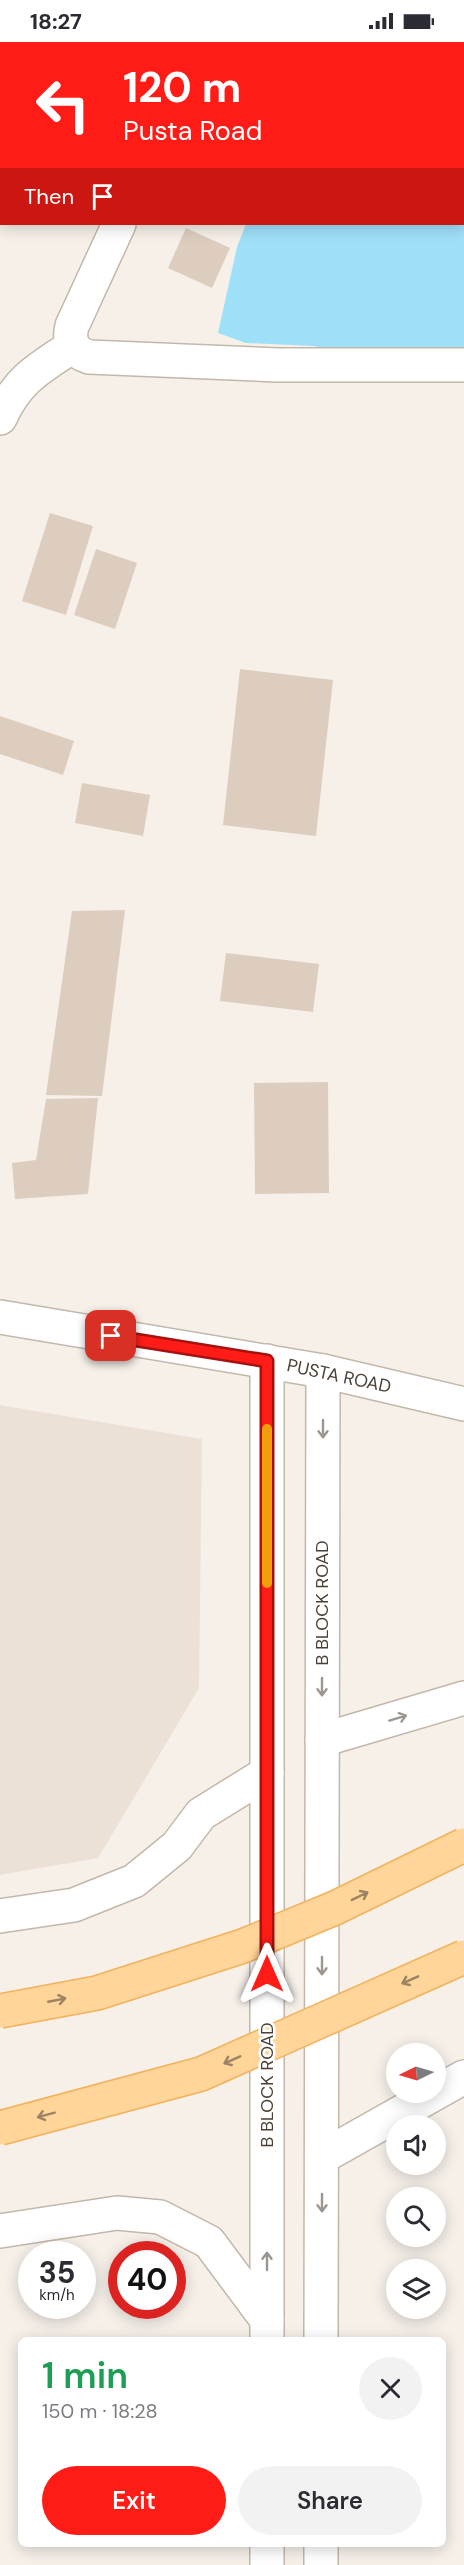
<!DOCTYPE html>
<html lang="en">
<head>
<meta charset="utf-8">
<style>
  body { margin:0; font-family:"DM Sans",sans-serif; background:#f2f2f3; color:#2b2b33; height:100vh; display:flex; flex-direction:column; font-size:22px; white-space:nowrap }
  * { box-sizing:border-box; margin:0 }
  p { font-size:20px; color:#7c7c81 }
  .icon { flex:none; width:33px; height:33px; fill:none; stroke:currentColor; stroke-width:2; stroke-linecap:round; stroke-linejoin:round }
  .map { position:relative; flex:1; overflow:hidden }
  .drawer { position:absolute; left:18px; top:2295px; width:428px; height:210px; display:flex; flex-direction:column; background:#fff; border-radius:9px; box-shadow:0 3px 15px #0003 }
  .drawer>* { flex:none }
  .top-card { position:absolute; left:0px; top:0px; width:465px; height:183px; box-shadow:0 3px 15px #0003; background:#ff1c17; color:#fff; overflow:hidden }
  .needle { width:39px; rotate:265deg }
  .fabs { position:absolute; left:386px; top:2001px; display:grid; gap:12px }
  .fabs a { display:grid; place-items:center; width:60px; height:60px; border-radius:50%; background:#fff; box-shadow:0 3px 15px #0003; font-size:30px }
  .speed { position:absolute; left:18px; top:2199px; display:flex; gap:12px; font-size:30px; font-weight:700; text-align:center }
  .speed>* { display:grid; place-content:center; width:78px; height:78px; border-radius:50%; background:#fff; box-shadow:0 3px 15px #0003; line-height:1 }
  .speed small { font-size:15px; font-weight:400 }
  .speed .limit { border:9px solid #d22; background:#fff; color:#111 }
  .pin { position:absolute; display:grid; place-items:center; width:51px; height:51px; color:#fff; margin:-26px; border-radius:12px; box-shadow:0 3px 9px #0006 }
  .me { position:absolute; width:66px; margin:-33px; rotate:0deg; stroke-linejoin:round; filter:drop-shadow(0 0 4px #0008) }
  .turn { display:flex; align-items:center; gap:21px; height:126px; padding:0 24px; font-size:27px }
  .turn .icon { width:78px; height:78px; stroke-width:2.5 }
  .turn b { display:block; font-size:42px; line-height:51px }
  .then { display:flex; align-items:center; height:57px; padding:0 24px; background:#0003; gap:12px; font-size:22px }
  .round { display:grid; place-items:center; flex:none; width:63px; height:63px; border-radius:32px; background:#f2f2f3 }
  .head { display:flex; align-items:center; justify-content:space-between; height:102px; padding:0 24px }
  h1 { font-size:36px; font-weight:600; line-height:45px; color:#1e9e55 }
  .action { display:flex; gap:12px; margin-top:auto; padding:12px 24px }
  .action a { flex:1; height:69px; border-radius:36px; background:#ff1c17; color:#fff; font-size:24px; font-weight:600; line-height:69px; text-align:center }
  .action a+a { background:#f2f2f3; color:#2b2b33 }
  .status { display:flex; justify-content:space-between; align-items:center; height:42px; padding:0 30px; background:#fff; direction:ltr }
  .status svg { height:16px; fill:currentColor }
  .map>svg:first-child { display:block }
  .residential { fill:#ebe1d6 }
  .water { fill:#9fe0f9 }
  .building { fill:#dccdbf }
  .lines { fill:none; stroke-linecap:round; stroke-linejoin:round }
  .minor-casing { stroke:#c3b7aa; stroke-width:36 }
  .minor { stroke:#fff; stroke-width:33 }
  .major-bridge-casing { stroke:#f2b15b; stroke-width:36; stroke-linecap:butt }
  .major-bridge { stroke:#ffd599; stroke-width:33 }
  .oneway { stroke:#9c9690 }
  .oneway2 { stroke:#9c8363 }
  .route-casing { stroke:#a6120f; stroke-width:15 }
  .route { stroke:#ff1c17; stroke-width:10 }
  .slow { stroke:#f59e0b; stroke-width:10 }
  .labels { text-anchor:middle; stroke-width:5; stroke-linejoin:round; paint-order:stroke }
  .street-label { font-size:18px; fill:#4b4036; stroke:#fff }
</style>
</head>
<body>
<div class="status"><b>18:27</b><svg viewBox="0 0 49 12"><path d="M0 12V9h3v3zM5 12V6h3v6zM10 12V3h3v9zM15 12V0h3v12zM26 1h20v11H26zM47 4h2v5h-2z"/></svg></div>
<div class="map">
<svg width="464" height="2523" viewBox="0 0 464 2523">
  <rect width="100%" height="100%" fill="#f6f0e9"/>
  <!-- residential -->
  <polygon class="residential" points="0,1363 202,1397 199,1646 98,1816 0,1833"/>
  <!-- water -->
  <polygon class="water" points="464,104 464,311 361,313 313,304 246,301 218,291 237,205 246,182 464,182"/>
  <!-- building -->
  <g class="building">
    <polygon points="186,186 230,206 212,246 168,226"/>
    <polygon points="50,471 93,484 66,573 22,559"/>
    <polygon points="96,507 137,521 115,587 74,573"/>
    <polygon points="240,627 333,638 316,794 223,783"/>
    <polygon points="0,674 74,699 63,733 0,712"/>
    <polygon points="82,741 150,753 143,794 75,781"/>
    <polygon points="125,868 102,1054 46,1053 72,869"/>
    <polygon points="226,911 319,922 313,970 220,959"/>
    <polygon points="328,1040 329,1151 255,1152 254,1041"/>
    <polygon points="98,1056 88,1152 15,1157 12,1121 36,1118 46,1057"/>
  </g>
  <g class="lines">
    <!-- minor casing -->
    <g class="minor-casing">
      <g id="minor">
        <polyline points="219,2 220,0"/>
        <path d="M119 182 72 284C68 299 73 310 89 315L277 323H464"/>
        <path d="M0 376C18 337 38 327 73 304"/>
        <polyline points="0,1275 323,1329 464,1362"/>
        <polyline points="267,1319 267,2298"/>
        <polyline points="322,1698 464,1656"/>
        <polyline points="0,1874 74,1863 134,1839 177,1804 201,1772 267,1731"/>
        <polyline points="322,2115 464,2035"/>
        <polyline points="0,2189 117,2171 160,2175 209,2200 267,2278"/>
        <polyline points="321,2298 323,1329"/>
        <polyline points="267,2502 267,2523"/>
        <polyline points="321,2523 321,2502"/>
      </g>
    </g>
    <!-- minor -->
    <use href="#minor" class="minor"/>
    <!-- major-bridge casing -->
    <g class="major-bridge-casing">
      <g id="major-bridge">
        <polyline points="0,1969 97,1951 243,1904 335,1866 464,1803"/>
        <polyline points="0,2086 201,2032 464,1915"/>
      </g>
    </g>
    <!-- major-bridge -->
    <use href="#major-bridge" class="major-bridge"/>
  </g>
  <!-- one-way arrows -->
  <defs><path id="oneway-shaft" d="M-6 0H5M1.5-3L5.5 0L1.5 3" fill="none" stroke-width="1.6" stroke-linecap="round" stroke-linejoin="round" transform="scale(1.5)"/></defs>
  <g class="oneway">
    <use href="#oneway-shaft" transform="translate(323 1387) rotate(90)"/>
    <use href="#oneway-shaft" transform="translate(322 1645) rotate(90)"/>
    <use href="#oneway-shaft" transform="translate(398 1676) rotate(-17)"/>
    <use href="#oneway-shaft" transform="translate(322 1924) rotate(90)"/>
    <use href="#oneway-shaft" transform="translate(322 2161) rotate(90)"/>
    <use href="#oneway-shaft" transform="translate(267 2219) rotate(-90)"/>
  </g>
  <g class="oneway2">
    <use href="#oneway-shaft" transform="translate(360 1854) rotate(-26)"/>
    <use href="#oneway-shaft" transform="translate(410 1938) rotate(156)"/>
    <use href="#oneway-shaft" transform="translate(57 1958) rotate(-11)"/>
    <use href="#oneway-shaft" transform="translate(232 2018) rotate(156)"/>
    <use href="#oneway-shaft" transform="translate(46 2073) rotate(165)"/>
  </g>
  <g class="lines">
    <!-- route casing -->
    <g class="route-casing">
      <polyline id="route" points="111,1294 267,1319 267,1932"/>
    </g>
    <!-- route -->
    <use href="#route" class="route"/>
    <!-- slow -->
    <polyline class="slow" points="267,1387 267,1541"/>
  </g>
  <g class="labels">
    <!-- street labels -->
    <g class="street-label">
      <text transform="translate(339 1334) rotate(12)" y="6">PUSTA ROAD</text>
      <text transform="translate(322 1561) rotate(-90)" y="6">B BLOCK ROAD</text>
      <text transform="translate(267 2043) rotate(-90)" y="6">B BLOCK ROAD</text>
    </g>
  </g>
</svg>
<div class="fabs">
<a><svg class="needle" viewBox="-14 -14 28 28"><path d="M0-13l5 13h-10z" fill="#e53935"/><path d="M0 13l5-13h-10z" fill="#7c7c81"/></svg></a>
<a><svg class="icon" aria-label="sound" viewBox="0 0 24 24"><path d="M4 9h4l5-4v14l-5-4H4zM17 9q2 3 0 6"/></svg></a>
<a><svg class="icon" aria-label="search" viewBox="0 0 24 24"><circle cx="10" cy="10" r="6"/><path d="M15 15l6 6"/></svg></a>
<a><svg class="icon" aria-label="layers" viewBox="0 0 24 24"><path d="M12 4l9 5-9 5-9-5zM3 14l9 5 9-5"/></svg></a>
</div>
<div class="speed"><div>35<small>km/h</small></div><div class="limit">40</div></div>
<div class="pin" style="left:111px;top:1294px;background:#d93025"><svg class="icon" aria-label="arrive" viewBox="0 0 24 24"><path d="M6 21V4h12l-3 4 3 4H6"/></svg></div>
<svg class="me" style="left:267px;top:1932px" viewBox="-20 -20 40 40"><path d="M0-17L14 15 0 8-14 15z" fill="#ff1c17" stroke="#fff" stroke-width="4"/></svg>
<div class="top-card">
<div class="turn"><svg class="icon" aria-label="left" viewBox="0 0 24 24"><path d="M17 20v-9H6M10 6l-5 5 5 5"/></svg><div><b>120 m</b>Pusta Road</div></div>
<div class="then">Then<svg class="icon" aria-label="arrive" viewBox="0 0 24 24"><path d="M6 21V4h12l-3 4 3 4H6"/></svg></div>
</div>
<section class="drawer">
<div class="head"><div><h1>1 min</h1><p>150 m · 18:28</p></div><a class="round"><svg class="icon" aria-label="close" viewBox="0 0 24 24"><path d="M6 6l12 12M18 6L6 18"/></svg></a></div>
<div class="action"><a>Exit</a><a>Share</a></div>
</section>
</div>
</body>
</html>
